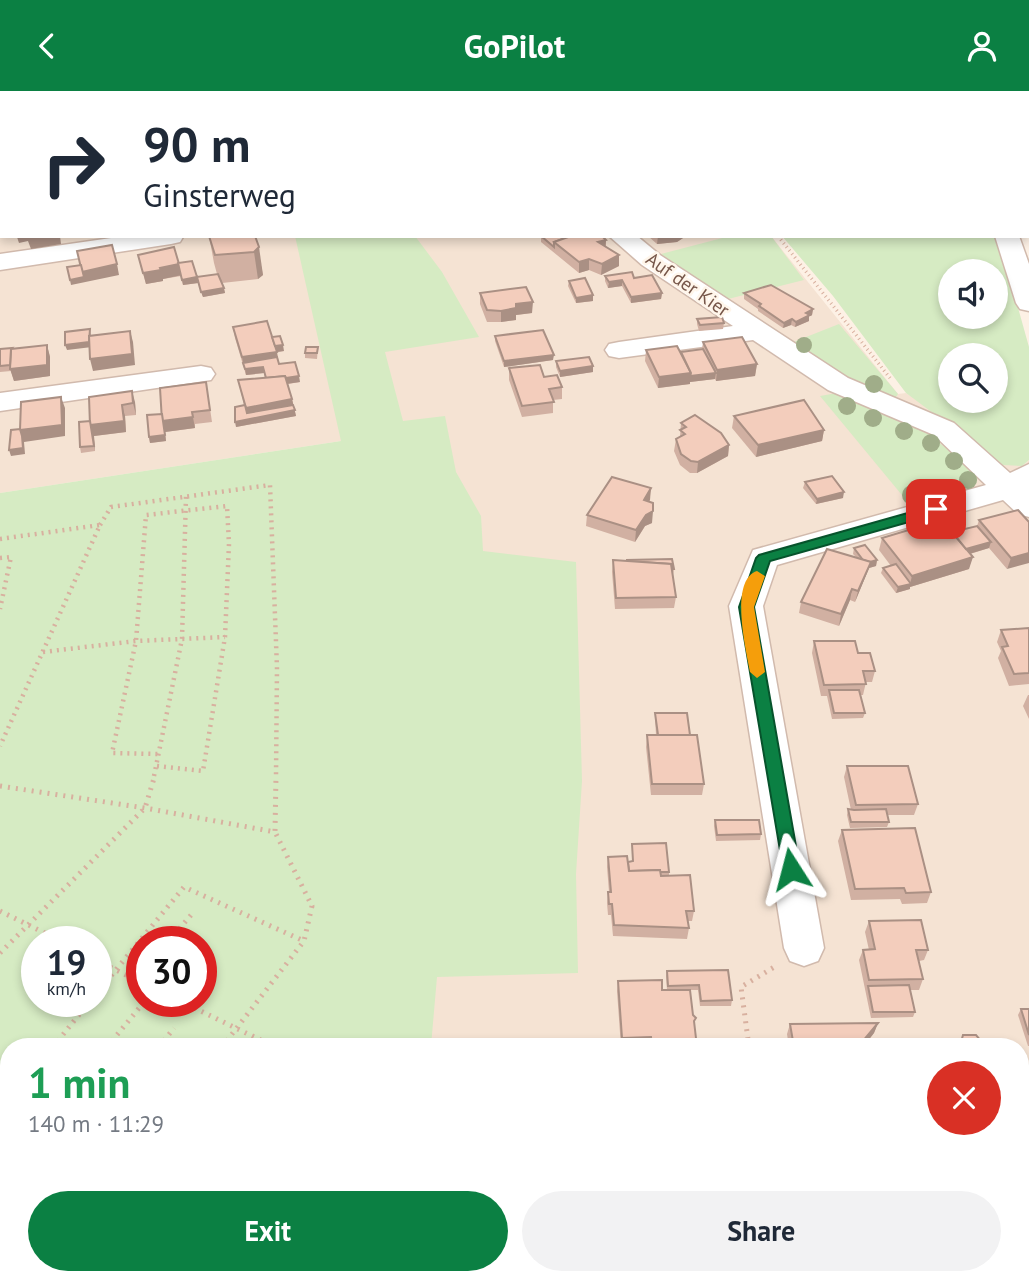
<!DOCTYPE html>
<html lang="en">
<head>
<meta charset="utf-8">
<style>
  body { margin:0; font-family:"PT Sans",sans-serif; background:#f2f2f3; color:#1f2937; height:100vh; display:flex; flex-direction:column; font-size:26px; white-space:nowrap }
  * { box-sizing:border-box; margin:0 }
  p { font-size:23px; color:#747a83 }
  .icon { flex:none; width:38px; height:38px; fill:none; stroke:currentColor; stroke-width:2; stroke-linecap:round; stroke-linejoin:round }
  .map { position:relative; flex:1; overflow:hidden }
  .drawer { position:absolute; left:0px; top:947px; width:1029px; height:247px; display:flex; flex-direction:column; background:#fff; border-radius:28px 28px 0 0; box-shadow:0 4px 10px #0003 }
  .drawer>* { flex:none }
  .top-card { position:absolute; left:0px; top:0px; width:1029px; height:147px; box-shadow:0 4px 10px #0003; background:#fff; color:#1f2937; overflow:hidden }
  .fabs { position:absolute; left:938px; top:168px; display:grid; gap:14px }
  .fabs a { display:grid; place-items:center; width:70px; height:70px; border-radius:50%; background:#fff; box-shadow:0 4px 10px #0003; font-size:35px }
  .speed { position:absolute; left:21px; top:835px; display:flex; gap:14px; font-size:35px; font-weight:700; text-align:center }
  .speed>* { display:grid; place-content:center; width:91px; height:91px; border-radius:50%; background:#fff; box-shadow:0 4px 10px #0003; line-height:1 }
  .speed small { font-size:18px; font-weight:400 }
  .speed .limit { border:10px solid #d22; background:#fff; color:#111 }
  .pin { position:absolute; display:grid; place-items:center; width:60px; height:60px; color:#fff; margin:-30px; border-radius:14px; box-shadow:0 4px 10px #0006 }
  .me { position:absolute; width:77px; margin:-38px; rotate:351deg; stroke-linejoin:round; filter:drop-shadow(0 0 5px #0008) }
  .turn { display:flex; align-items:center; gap:24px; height:147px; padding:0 28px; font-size:32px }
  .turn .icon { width:91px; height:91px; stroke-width:2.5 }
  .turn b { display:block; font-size:49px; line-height:60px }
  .round { display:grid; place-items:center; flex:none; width:74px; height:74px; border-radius:37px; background:#f2f2f3 }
  .headline { display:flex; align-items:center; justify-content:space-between; height:119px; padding:0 28px }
  h1 { font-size:42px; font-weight:800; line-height:52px; color:#1e9e55 }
  .primary-button { display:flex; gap:14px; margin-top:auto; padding:14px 28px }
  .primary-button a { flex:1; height:80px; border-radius:42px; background:#0b8043; color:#fff; font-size:28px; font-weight:800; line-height:80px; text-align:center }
  .primary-button a+a { background:#f2f2f3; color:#1f2937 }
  header { display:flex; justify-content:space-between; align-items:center; height:91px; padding:0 28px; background:#0b8043; color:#fff; font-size:32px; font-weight:800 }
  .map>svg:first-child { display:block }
  .residential { fill:#f5e3d3 }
  .green { fill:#d6ebc3; fill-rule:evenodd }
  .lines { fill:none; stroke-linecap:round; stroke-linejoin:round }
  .minor-casing { stroke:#d1baad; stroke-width:3 }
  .path-far2 { stroke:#d8b09f; stroke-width:3.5; stroke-dasharray:1 3.5; stroke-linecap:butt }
  .path-far1 { stroke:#d8b09f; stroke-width:4.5; stroke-dasharray:2 5; stroke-linecap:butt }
  .path { stroke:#d8b09f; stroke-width:5; stroke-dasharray:2 6; stroke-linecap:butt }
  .minor { fill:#fff; fill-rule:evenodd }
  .tree { fill:#a0ad89 }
  .wall { fill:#d1b0a2 }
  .shaded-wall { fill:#aa9084 }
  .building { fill:#f3cdbc; stroke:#aa9084; stroke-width:2 }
  .route { fill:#0b8043; stroke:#07532c; stroke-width:2 }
  .slow { fill:#f59e0b }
  .labels { text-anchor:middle; stroke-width:5; stroke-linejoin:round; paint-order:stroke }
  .far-street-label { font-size:19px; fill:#765649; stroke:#fff6eb }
</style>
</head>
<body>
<header><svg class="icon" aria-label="back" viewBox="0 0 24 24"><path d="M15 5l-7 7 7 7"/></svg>GoPilot<svg class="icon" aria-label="person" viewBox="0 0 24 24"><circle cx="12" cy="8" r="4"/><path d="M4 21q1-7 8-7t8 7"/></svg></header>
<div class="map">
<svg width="1029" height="1193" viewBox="0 0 1029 1193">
  <rect width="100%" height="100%" fill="#fdf1e5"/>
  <!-- residential -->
  <polygon class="residential" points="0,0 669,0 2,2 2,145 771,145 898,303 906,302 1022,375 1029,369 1029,1193 475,1193 479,1185 1020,1185 1020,956 398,955 341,350 0,402"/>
  <!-- green -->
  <g class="green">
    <polygon points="680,0 1029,0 1029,57 1027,2"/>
    <path d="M295 145H415L442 181 479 246 385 261 403 330 445 325 456 381 481 425 483 460 576 471 582 690 576 783 578 882 437 886 431 955 9 956V1185H479L475 1193H0V402L341 350ZM37 850H96V910H37ZM142 850H201V910H142Z"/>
    <polygon points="730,145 771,145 804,189 728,208 661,163"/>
    <path d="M782 145H998L1029 256V369L1022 375 1003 374 906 302 833 205ZM950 180H996V226H950ZM950 264H996V310H950Z"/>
    <polygon points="839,233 898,303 893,310 834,280 791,252"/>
    <polygon points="837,302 919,336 974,379 978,386 976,392 906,409 820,305"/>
  </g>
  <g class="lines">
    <!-- minor casing -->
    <g class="minor-casing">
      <g id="minor">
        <rect x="0" y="61" width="2" height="14"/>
        <polygon points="125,145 183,146 180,151 171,153 0,179 0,163"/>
        <polygon points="609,145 637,145 660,164 848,287 954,332 1010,382 1029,373 1029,426 1018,423 1003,409 777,474 763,515 824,857 818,870 804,875 790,870 784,857 729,515 753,459 986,394 934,344 828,299 753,249 619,267 609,265 605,259 609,253 619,251 733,235 642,174"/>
        <polygon points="995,145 1019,145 1029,173 1029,220 1020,218 1016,212"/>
        <polygon points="201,275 211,277 215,283 211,289 0,320 0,302"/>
        <polygon points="1029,1081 1029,1127 1020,1128 1020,1082"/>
        <polygon points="492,1185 540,1185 537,1193 489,1193"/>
      </g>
    </g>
    <!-- path-far2 -->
    <g class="path-far2">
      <polyline points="439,0 441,2"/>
      <polyline points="302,2 310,0"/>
      <polyline points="778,145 890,287"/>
    </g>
    <!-- path-far1 -->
    <g class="path-far1">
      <polyline points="100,434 111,416 270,394 277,577 276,685"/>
      <polyline points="0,448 100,434 0,655"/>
      <polyline points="0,467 11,466 0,518"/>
      <polyline points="43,561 136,550 225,546"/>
      <polyline points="157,675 203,680 225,546 229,453 227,415 146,424 136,550 112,662 158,663"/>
      <polyline points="154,685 182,548 186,405"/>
    </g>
    <!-- path -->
    <g class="path">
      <polyline points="0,695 145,717 275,741 276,684"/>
      <polyline points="0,820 61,850"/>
      <polyline points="169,850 191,824"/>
      <polyline points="0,862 145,717 155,684"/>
      <polyline points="96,869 142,892"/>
      <polyline points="96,903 184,796 304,850"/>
      <polyline points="180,910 275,956"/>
      <polyline points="53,956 90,910"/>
      <polyline points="107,956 140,916"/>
      <polyline points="159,956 174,937"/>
      <polyline points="222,956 304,850 312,815 275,741"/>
      <polyline points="749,956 741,896 776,875"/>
      <polyline points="0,991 9,996"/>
      <polyline points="0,1018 9,1008"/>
      <polyline points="422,1185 423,1193"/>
      <polyline points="0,1190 4,1193"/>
      <polyline points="39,1193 45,1185"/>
      <polyline points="101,1193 107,1185"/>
      <polyline points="260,1193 265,1185"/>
    </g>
    <!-- minor -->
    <use href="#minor" class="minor"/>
  </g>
  <!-- trees -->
  <g class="tree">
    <circle cx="804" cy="254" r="8"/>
    <circle cx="874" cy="293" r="9"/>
    <circle cx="847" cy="315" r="9"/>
    <circle cx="873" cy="327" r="9"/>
    <circle cx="904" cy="340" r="9"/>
    <circle cx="931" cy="352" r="9"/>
    <circle cx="954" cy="370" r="9"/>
    <circle cx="968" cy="389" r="9"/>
    <circle cx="941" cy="397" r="9"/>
    <circle cx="912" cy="404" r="10"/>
  </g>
  <!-- wall -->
  <g class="wall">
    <rect x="1027" y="54" width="2" height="31"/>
    <polygon points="209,145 255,145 263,184 258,188 222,192 225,202 203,206 198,192 183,194 181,185 163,188 163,190 146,193 138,164 179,172 197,186 217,183 214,172"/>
    <polygon points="541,145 606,149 606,156 619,175 601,184 589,179 579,182 541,151"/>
    <polygon points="648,145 686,145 677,151 657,153"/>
    <polygon points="605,185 662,202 661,208 631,212 622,195 608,197 605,190"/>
    <polygon points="569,190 593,204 593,210 576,212 568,195"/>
    <polygon points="480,202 532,222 516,224 516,229 501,231 487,231 480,213"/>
    <polygon points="744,202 813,218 812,224 809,225 809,230 795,236 791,234 783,237 758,220 758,218 744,208"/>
    <polygon points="697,228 724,232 723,238 699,240 697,233"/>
    <polygon points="233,236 272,246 284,260 277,261 279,273 300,291 288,293 292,308 296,325 236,336 244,314 238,289 265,287 264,282 246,284 235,247"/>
    <polygon points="495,245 553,269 504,276 495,250"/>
    <polygon points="703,251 757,273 755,285 716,290 715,288 690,291 690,293 658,297 645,270 646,259 681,261 702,258"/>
    <polygon points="47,254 50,266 50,285 14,290 11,280 0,281 0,258 13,258"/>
    <polygon points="318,256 317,268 305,267 305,262"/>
    <polygon points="556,270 593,281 560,286 556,276"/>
    <polygon points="509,277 544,286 562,296 562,308 553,309 553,322 522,326 509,289"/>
    <polygon points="206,291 212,331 195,333 195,337 165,341 166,350 150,352 149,346 162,323"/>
    <polygon points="89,306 135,311 136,324 125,325 126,341 94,345 95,360 81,362 80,356 90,330"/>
    <polygon points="734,325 824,339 822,350 756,366 732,337"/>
    <polygon points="681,332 729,354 728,365 697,382 690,382 680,374 674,360 676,348 680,346"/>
    <polygon points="805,391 843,407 816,413 803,397"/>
    <polygon points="651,397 649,411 652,432 645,435 635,451 586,435 587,424"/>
    <polygon points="979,429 1029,431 1007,478 989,457 970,463 969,478 910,496 910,498 896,502 881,482 883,477 891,475 879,459 882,447 952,441 977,435"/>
    <polygon points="854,457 877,469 876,475 869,477 855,511 850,509 839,535 799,522 801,511 856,466 853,463"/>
    <polygon points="613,469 627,470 674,478 673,484 676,506 674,517 615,518 612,481"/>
    <polygon points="1029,537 1029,593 1009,595 998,567 1001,560 997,551 1001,539"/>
    <polygon points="814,550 858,562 875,580 872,591 866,591 863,604 860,604 865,622 863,627 832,628 827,605 821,605 812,562"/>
    <polygon points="1028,604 1029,604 1029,628 1023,615"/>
    <polygon points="655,622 690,644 704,693 702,704 651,704 646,656 647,644 656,644 655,627"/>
    <polygon points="847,675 918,713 914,724 887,724 889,731 887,736 850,737 847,724 848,718 851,719 844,686"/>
    <polygon points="715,729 761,743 760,749 716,750 714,735"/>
    <polygon points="842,739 931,801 927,812 902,813 900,808 851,809 838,750"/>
    <polygon points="632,753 669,781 669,785 694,820 692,830 688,830 689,837 687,848 613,845 611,824 608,824 607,812 608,801 609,801 607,776 608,766 628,771 632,770"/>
    <polygon points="869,830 928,859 924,869 919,870 923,888 919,899 910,899 915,921 913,926 871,927 859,869 863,859 869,859 865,841"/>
    <polygon points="667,880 732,909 731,915 700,915 698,899 690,899 697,956 621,956 617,900 618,890 662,899 667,899 666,885"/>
    <polygon points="1021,918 1029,918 1029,955 1028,955 1018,924"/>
    <polygon points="878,932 874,942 863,956 789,956 787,943 790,933"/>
    <polygon points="1020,1132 1029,1193 1010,1193 1009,1191 1014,1185 1020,1185"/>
    <polygon points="284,1185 398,1185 396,1193 285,1193 283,1188"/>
  </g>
  <!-- shaded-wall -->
  <g class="shaded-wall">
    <rect x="45" y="0" width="19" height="2"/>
    <polygon points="566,0 583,0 565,2"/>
    <polygon points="24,145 60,145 61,153 31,158 28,150 19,152 17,146"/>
    <polygon points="658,145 686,145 677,151 657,153"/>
    <polygon points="606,149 605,160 598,151"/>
    <polygon points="259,156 263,184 258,188 254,161"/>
    <polygon points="619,164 619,175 601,184 602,173"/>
    <polygon points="589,168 589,179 579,182 579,171"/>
    <polygon points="117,173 119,184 71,194 70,189 82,181"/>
    <polygon points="179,173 182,184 163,188 163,190 146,193 143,182 160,177"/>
    <polygon points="197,186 198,192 183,194 182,189"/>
    <polygon points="622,189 622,195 608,197 609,191"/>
    <polygon points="224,197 225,202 203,206 201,201"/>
    <polygon points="662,202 661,208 631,212 631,206"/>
    <polygon points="593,204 593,210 576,212 576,207"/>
    <polygon points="533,211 532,222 516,224 516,229 501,231 501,220 516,213"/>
    <polygon points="813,218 812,224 809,225 809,230 795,236 796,231 806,222"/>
    <polygon points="792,228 791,234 783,237 784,232"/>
    <polygon points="90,238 92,256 67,259 65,254"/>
    <polygon points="130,240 133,251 135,274 93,280 90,268"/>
    <polygon points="47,254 50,266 50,285 14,290 10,278 14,262"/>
    <polygon points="283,254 284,260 277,261 278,272 243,272 244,278 242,266 274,256"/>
    <polygon points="554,264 553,269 504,276 504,270"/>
    <polygon points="757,273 755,285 716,290 717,279"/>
    <polygon points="593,275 593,281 560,286 560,280"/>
    <polygon points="263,276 264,282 246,284 245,278"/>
    <polygon points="691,282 716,282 715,288 690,291 690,293 658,297 659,286"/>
    <polygon points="299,285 300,291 286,293 285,287"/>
    <polygon points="132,300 135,311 136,324 133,312"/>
    <polygon points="61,306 65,317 65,345 24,351 25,363 11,365 9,359 20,339"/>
    <polygon points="292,308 296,325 236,336 235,331 248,328 246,317"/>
    <polygon points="122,314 125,325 126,341 94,345 95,360 90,334"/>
    <polygon points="192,321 195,337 165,341 166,350 150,352 149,346 162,330"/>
    <polygon points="824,339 822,350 756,366 758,354"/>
    <polygon points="729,354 728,365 697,382 698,371"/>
    <polygon points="651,397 650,409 643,420 644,409"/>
    <polygon points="844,401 843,407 816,413 817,408"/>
    <polygon points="653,420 652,432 645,435 635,451 636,439 646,424"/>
    <polygon points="991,451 989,457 959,466 961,460"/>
    <polygon points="1029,462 1029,472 1007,478 1011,467"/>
    <polygon points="973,466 969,478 910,496 910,498 896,502 898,496 910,493 912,485"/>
    <polygon points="877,469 876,475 869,477 855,511 866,472"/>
    <polygon points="852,498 850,509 839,535 841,523"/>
    <polygon points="878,932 874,942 863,956 858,956"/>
    <polygon points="391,1185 398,1185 396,1193 389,1193"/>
  </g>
  <!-- building -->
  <g class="building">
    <polygon points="0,0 6,0 6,2 2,2 2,9 0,10"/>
    <polygon points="188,0 231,0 230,2 188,2"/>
    <polygon points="401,0 404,0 408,2 392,2"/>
    <polygon points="488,0 512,0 513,2 489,2"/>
    <polygon points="1027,54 1029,54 1029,73 1027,67"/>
    <polygon points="209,145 255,145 259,156 254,161 215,164"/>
    <polygon points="541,145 571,145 554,151 554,156"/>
    <polygon points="571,145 602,145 606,149 598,151 619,164 602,173 589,168 579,171 554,151"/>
    <polygon points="112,154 117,173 82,181 77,160"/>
    <polygon points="174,156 179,173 160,177 161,179 143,182 138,164"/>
    <polygon points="192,170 197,186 218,183 224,197 201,201 197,186 182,189 178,172"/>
    <polygon points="81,174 84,186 70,189 67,176"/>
    <polygon points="632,181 634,187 652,184 662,202 631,206 622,189 609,191 605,185"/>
    <polygon points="585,187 593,204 576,207 569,190"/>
    <polygon points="771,194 813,218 806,222 810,224 796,231 792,228 784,232 759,215 761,213 744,202"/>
    <polygon points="526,196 533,211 516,213 516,217 501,220 487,219 480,202"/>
    <polygon points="722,226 724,232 700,234 697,228"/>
    <polygon points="267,230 277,261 242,266 233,236"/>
    <polygon points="90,238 89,251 65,254 65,241"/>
    <polygon points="543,239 554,264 504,270 495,245"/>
    <polygon points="130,240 132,263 90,268 89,245"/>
    <polygon points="280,245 283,254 275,255 272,246"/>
    <polygon points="742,246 757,273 717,279 703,251"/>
    <polygon points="47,254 47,274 10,278 11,258"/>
    <polygon points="677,255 691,282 659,286 646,259"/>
    <polygon points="306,256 318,256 317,262 305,262"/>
    <polygon points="12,257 11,258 10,274 0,275 0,258"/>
    <polygon points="703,258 716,282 690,285 691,282 681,261"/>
    <polygon points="277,266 279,273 295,271 299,285 286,287 285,285 266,287 263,276 245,278 243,272"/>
    <polygon points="589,266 593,275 560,280 556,270"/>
    <polygon points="540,274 544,286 557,284 562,296 549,298 554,311 522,315 509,277"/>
    <polygon points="285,285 292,308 246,317 238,289"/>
    <polygon points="206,291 210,319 192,321 193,326 162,330 160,297"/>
    <polygon points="132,300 133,312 122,314 124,330 90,334 89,306"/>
    <polygon points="61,306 62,334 20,339 21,311"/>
    <polygon points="804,309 824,339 758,354 734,325"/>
    <polygon points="245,314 247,322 293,314 295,319 235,331 235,316"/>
    <polygon points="162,323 165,344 149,346 147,324"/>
    <polygon points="695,324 721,342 729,354 698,371 691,370 681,363 676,348 685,343 680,339 686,336 681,332"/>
    <polygon points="90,330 94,355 80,356 79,331"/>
    <polygon points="20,338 22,345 23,357 9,359 11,339"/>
    <polygon points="832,385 844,401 817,408 805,391"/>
    <polygon points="612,386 651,397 644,409 653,412 653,420 646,424 636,439 587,424"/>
    <polygon points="1018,419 1029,431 1029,462 1011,467 979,429"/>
    <polygon points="942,429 973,466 912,485 882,447"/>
    <polygon points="977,435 991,451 966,458 952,441"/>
    <polygon points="865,454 877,469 870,471 863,469 854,457"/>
    <polygon points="827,458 871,471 858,500 852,498 841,523 801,511"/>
    <polygon points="672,468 674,478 672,478 671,473 627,470 627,469"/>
    <polygon points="613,469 671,473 676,506 616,507"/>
    <polygon points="896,473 911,493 898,496 883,477"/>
    <polygon points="1029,537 1029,582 1014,583 1002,556 1008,555 1001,539"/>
    <polygon points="814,550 855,550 858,562 870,562 875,580 863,580 866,593 824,594"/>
    <polygon points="829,599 859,599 865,622 834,622"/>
    <polygon points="655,622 687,622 690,644 658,644"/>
    <polygon points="647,644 697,644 704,693 652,693"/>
    <polygon points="847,675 908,675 918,713 856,714"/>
    <polygon points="848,718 854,719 886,718 889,731 851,731"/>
    <polygon points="715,729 759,729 761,743 717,744"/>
    <polygon points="915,737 931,801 906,802 904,797 855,798 842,739"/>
    <polygon points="666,752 669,781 660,781 660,779 629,780 628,771 633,770 632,753"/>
    <polygon points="627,765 629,780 660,779 661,785 690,784 694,820 686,820 689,837 614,834 612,813 609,813 608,801 611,801 608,766"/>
    <polygon points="921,829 928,859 916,859 923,888 869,889 863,859 875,858 869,830"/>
    <polygon points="728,879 732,909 701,910 699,894 668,895 667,880"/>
    <polygon points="662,889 662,899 690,899 693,924 696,927 694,930 697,956 652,956 651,946 622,947 618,890"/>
    <polygon points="909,894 915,921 873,921 868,895"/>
    <polygon points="1021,918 1029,918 1029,944"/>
    <polygon points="878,932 858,956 794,956 790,933"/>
    <polygon points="963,944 976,944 982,951 982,956 914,956 914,953 961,951"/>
    <polygon points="1020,1132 1029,1132 1029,1193 1019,1193 1016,1185 1020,1185 1021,1175 1020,1171"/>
    <polygon points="284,1185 391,1185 389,1193 304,1193 283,1188"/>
    <polygon points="620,1185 657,1185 658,1193 620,1193"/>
    <polygon points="743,1191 758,1193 743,1193"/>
  </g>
  <!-- route -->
  <polygon class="route" points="936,414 941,415 941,422 770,470 754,516 800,778 797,783 791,785 784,783 739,516 756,467 759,464"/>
  <!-- slow -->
  <path class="slow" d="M757 480 765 485 754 516 765 581 757 587 750 581C746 559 729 489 757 480Z"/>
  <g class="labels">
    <!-- far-street labels -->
    <g class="far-street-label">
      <text transform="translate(688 193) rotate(35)" y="7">Auf der Kier</text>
    </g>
  </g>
</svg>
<div class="fabs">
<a><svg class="icon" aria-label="sound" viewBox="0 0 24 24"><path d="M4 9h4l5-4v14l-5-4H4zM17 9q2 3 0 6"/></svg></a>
<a><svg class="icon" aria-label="search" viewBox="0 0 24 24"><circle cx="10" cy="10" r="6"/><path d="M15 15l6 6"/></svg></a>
</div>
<div class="speed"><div>19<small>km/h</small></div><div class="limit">30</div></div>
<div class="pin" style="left:936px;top:418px;background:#d93025"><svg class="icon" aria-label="arrive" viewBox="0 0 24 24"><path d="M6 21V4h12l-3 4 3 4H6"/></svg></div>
<svg class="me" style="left:791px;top:778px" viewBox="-20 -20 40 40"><path d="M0-17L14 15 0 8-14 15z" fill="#0b8043" stroke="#fff" stroke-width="4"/></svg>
<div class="top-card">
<div class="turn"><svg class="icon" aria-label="right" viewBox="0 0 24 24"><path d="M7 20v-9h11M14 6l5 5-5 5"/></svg><div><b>90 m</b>Ginsterweg</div></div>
</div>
<section class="drawer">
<div class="headline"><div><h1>1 min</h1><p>140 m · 11:29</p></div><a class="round" style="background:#d93025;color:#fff"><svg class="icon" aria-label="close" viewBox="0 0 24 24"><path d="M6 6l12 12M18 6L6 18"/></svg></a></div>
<div class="primary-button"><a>Exit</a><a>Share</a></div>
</section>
</div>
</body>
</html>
